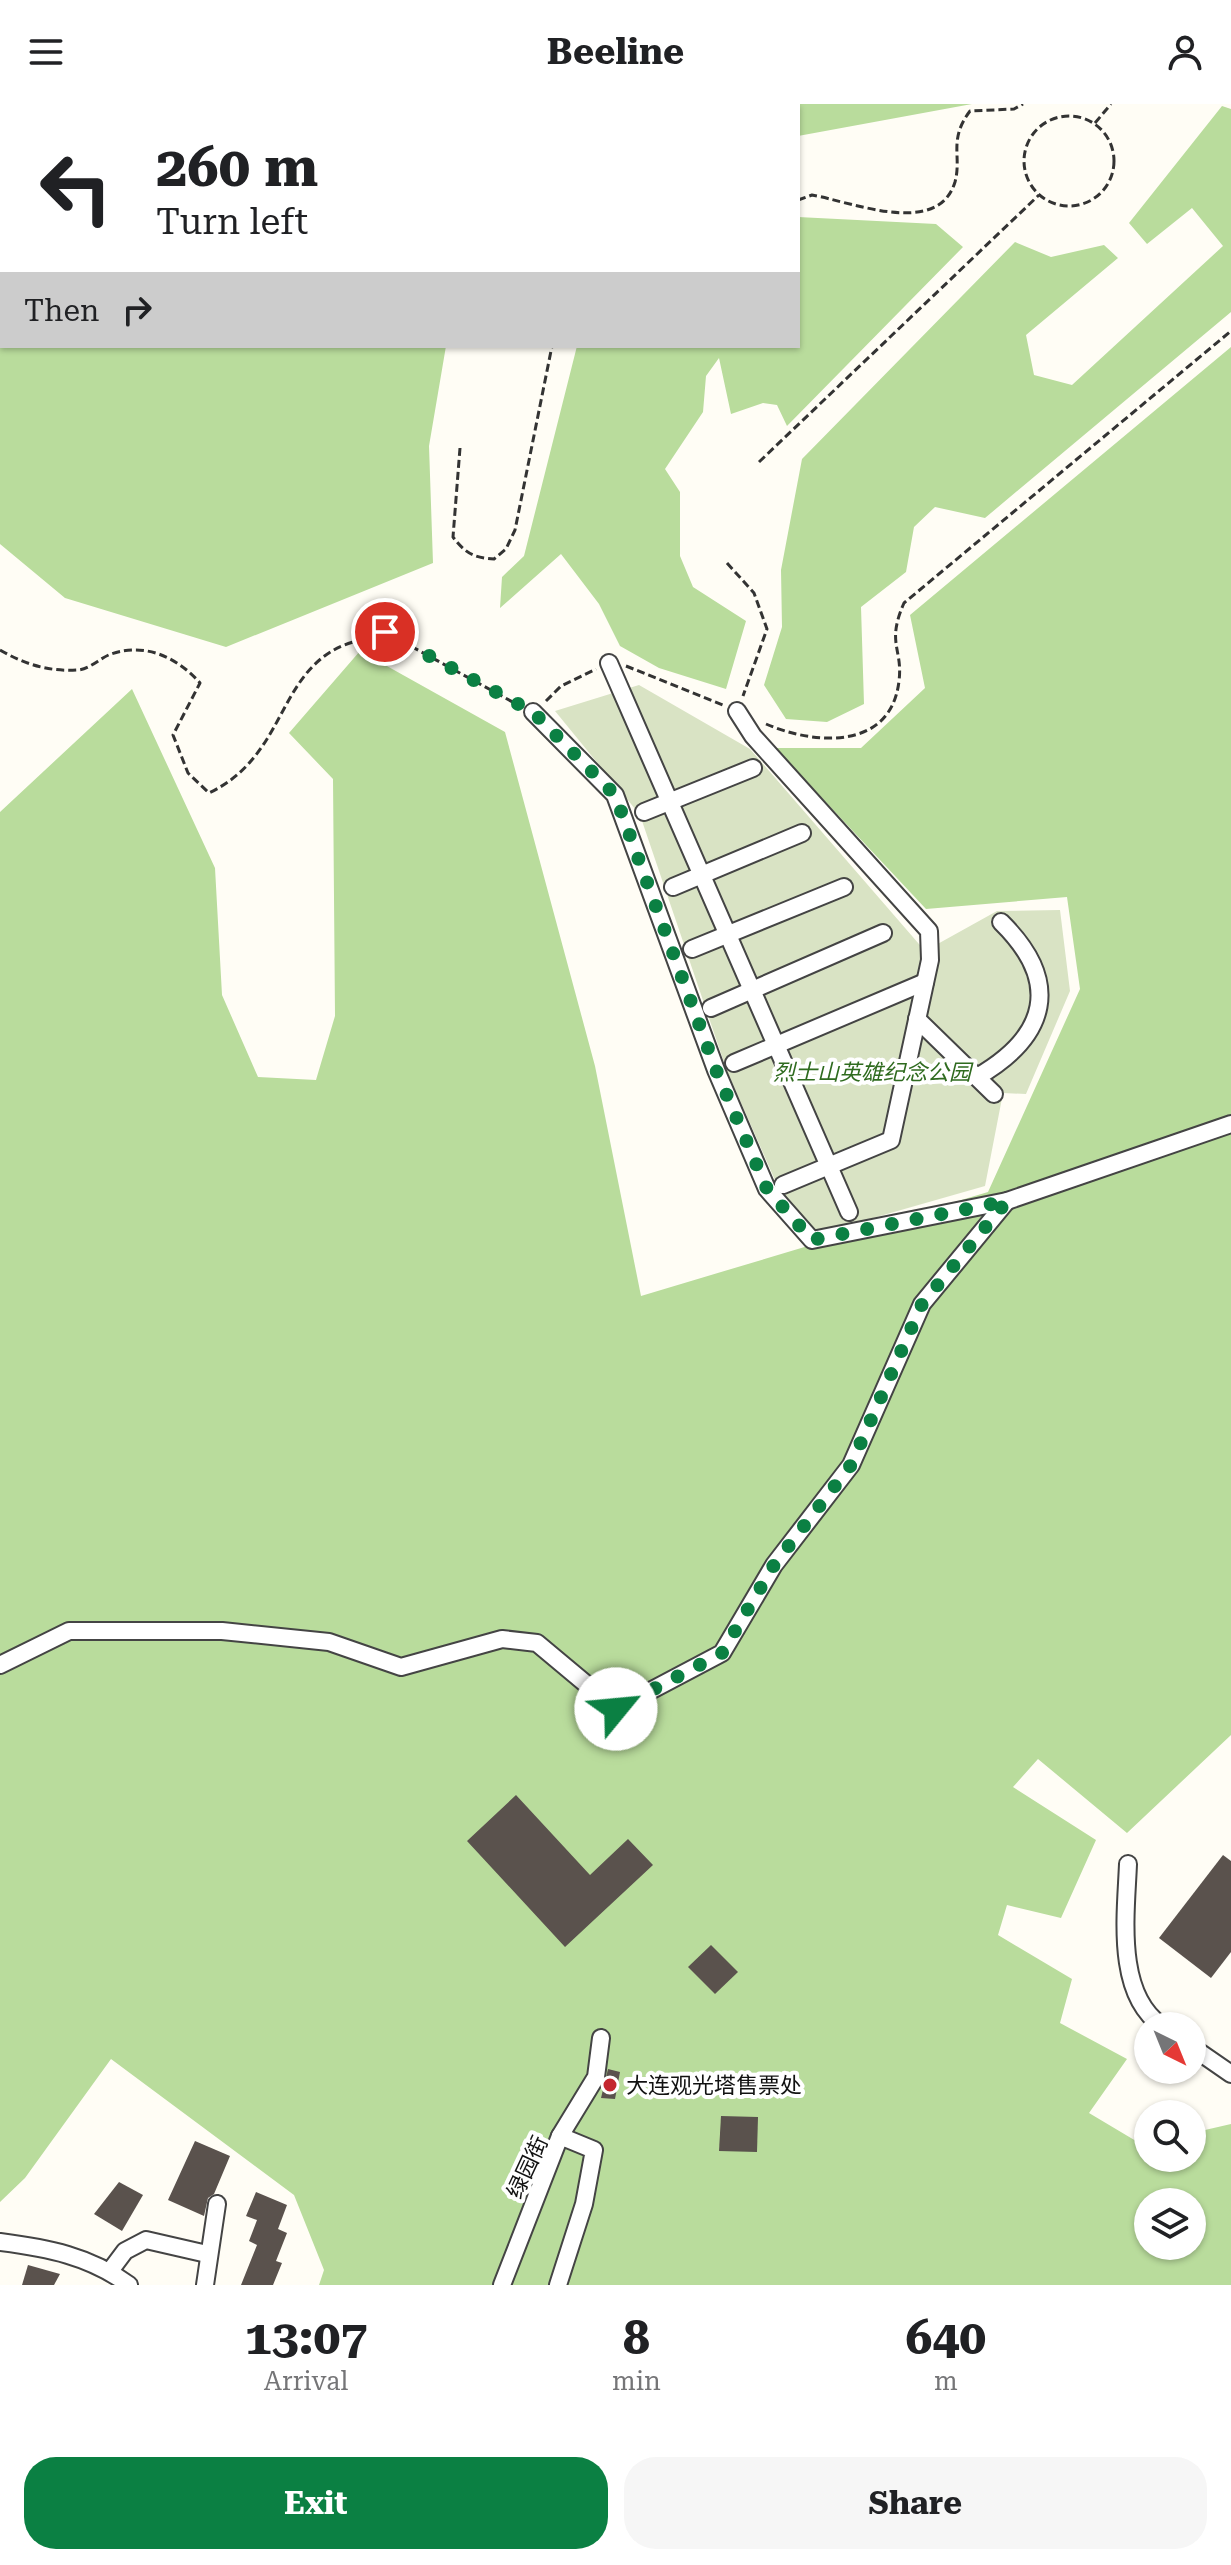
<!DOCTYPE html>
<html lang="en">
<head>
<meta charset="utf-8">
<style>
  body { margin:0; font-family:"Roboto Serif","Noto Sans SC",serif; background:#f6f6f6; color:#202124; height:100vh; display:flex; flex-direction:column; font-size:30px; white-space:nowrap }
  * { box-sizing:border-box; margin:0 }
  p { font-size:26px; color:#757577 }
  .icon { flex:none; width:44px; height:44px; fill:none; stroke:currentColor; stroke-width:2; stroke-linecap:round; stroke-linejoin:round }
  .map { position:relative; height:2181px; overflow:hidden }
  .panel { display:flex; flex-direction:column; background:#fff; flex:1 }
  .panel>* { flex:none }
  .hud { position:absolute; left:0px; top:0px; width:800px; height:244px; box-shadow:0 2px 6px #0004; background:#fff; color:#202124; overflow:hidden }
  .needle { width:52px; rotate:137deg }
  .buttons { position:absolute; left:1134px; top:1908px; display:grid; gap:16px }
  .buttons a { display:grid; place-items:center; width:72px; height:72px; border-radius:50%; background:#fff; box-shadow:0 2px 6px #0004; font-size:40px }
  .pin { position:absolute; display:grid; place-items:center; width:68px; height:68px; color:#fff; margin:-34px; border:4px solid #fff; border-radius:50%; box-shadow:0 2px 8px #0007 }
  .me { position:absolute; width:88px; margin:-44px; rotate:62deg; stroke-linejoin:round; filter:drop-shadow(0 0 6px #0008) }
  .turn { display:flex; align-items:center; gap:28px; height:168px; padding:0 24px; font-size:36px }
  .turn .icon { width:104px; height:104px; stroke-width:2.5 }
  .turn b { display:block; font-size:56px; line-height:68px }
  .then { display:flex; align-items:center; height:76px; padding:0 24px; background:#0003; gap:16px; font-size:30px }
  .eta { display:flex; justify-content:space-evenly; align-items:center; height:136px; text-align:center }
  .eta b { font-size:48px; font-weight:700; line-height:56px }
  .button { display:flex; gap:16px; margin-top:auto; padding:16px 24px }
  .button a { flex:1; height:92px; border-radius:32px; background:#0b8043; color:#fff; font-size:32px; font-weight:700; line-height:92px; text-align:center }
  .button a+a { background:#f6f6f6; color:#202124 }
  header { display:flex; justify-content:space-between; align-items:center; height:104px; padding:0 24px; background:#fff; font-size:36px; font-weight:700 }
  .map>svg:first-child { display:block }
  .forest { fill:#b9dc9c; fill-rule:evenodd }
  .cemetery { fill:#d9e3c4 }
  .building { fill:#5a524d }
  .lines { fill:none; stroke-linecap:round; stroke-linejoin:round }
  .minor-casing { stroke:#444; stroke-width:20 }
  .path { stroke:#333; stroke-width:3; stroke-dasharray:8 4; stroke-linecap:butt }
  .minor { stroke:#fff; stroke-width:16 }
  .route { stroke:#0b8043; stroke-width:14; stroke-dasharray:0 25.2 }
  .poi-dot { fill:#c4262e; stroke:#fff; stroke-width:3 }
  .labels { text-anchor:middle; stroke-width:8; stroke-linejoin:round; paint-order:stroke }
  .park-label { font-size:22px; font-style:italic; fill:#2f6b1f; stroke:#fff }
  .poi-label { font-size:22px; fill:#111; stroke:#fff; text-anchor:start }
  .street-label { font-size:22px; fill:#111; stroke:#fff }
</style>
</head>
<body>
<header><svg class="icon" aria-label="menu" viewBox="0 0 24 24"><path d="M4 6h16M4 12h16M4 18h16"/></svg>Beeline<svg class="icon" aria-label="person" viewBox="0 0 24 24"><circle cx="12" cy="8" r="4"/><path d="M4 21q1-7 8-7t8 7"/></svg></header>
<div class="map">
<svg width="1231" height="2181" viewBox="0 0 1231 2181">
  <rect width="100%" height="100%" fill="#fffdf5"/>
  <!-- forest -->
  <g class="forest">
    <polygon points="0,0 972,0 798,32 798,2 2,2 2,242 446,242 429,342 433,459 226,543 65,494 0,440"/>
    <polygon points="1222,2 1231,5 1231,208 985,414 935,403 914,423 906,468 861,503 864,600 827,618 786,615 764,581 782,523 781,466 802,355 1015,138 1051,153 1104,141 1118,154 1026,231 1034,271 1072,281 1223,142 1192,104 1147,140 1129,119"/>
    <polygon points="798,113 936,120 963,143 787,322 777,301 763,299 731,310 719,254 706,272 703,308 665,365 680,388 680,452 693,483 746,517 726,585 659,564 620,542 599,500 561,450 500,504 502,473 524,452 577,242 798,242"/>
    <path d="M1231 243V1631L1127 1729 1038 1655 1013 1683 1096 1736 1061 1814 1007 1801 998 1831 1072 1875 1060 1919 1127 1955 1089 2009 1141 2040 1148 2039V2054H1192V2029L1231 2020V2181H319L324 2166 294 2091 111 1955 25 2074 0 2098V708L132 585 215 764 222 891 258 973 316 976 335 912 333 675 289 629 360 547 505 628 595 962 641 1192 988 1088 1080 885 1067 793 926 805 775 644H861L925 584 910 511ZM1148 2098H1192V2142H1148Z"/>
  </g>
  <!-- cemetery -->
  <polygon class="cemetery" points="639,581 750,645 925,847 997,807 1060,806 1070,887 1026,990 1003,989 985,1082 817,1130 782,1092 727,967 640,711 555,607"/>
  <!-- building -->
  <g class="building">
    <polygon points="516,1691 590,1771 628,1735 653,1761 565,1843 467,1737"/>
    <polygon points="1223,1751 1231,1757 1231,1848 1211,1874 1159,1834"/>
    <polygon points="711,1841 738,1868 715,1890 688,1863"/>
    <polygon points="608,1965 620,1968 615,1995 601,1994"/>
    <polygon points="721,2012 758,2013 757,2048 719,2047"/>
    <polygon points="195,2037 230,2052 214,2090 208,2094 204,2112 168,2096"/>
    <polygon points="119,2078 143,2091 122,2127 94,2110"/>
    <polygon points="256,2088 287,2101 278,2125 287,2129 276,2157 282,2159 273,2181 241,2181 257,2141 249,2137 257,2116 246,2112"/>
    <polygon points="28,2161 60,2170 54,2181 22,2181"/>
  </g>
  <g class="lines">
    <!-- minor casing -->
    <g class="minor-casing">
      <g id="minor">
        <polyline points="609,559 849,1108"/>
        <polyline points="737,607 753,632 929,827 930,856 891,1036 783,1081"/>
        <polyline points="533,608 615,691 716,966 767,1085 812,1136 1007,1097 1231,1020"/>
        <polyline points="644,708 753,664"/>
        <polyline points="673,783 802,729"/>
        <polyline points="692,845 844,783"/>
        <polyline points="711,904 883,829"/>
        <polyline points="917,915 994,990"/>
        <polyline points="734,959 925,878"/>
        <path d="M977 973C1048 932 1062 878 1001 818"/>
        <polyline points="0,1561 69,1527 222,1527 329,1538 401,1563 502,1535 537,1539 616,1605 722,1549 774,1461 851,1361 922,1200 1007,1097"/>
        <path d="M1128 1760C1126 1810 1115 1890 1162 1922"/>
        <polyline points="1192,1943 1231,1970"/>
        <polyline points="560,2032 596,1973 601,1934"/>
        <path d="M0 2138C47 2144 90 2152 129 2181"/>
        <polyline points="110,2167 125,2147 146,2136 207,2150"/>
        <polyline points="205,2181 217,2100"/>
        <polyline points="502,2181 560,2032 594,2046 584,2100 558,2181"/>
      </g>
    </g>
    <!-- path -->
    <g class="path">
      <circle cx="1069" cy="57" r="45"/>
      <polyline points="1095,19 1111,0"/>
      <path d="M798 96 812 91C852 98 938 134 955 78 962 52 948 36 970 7L1014 5 1023 0"/>
      <path d="M460 344 453 433C465 449 474 454 494 455L506 445 515 426 552 242"/>
      <polyline points="759,358 1039,91"/>
      <polyline points="727,459 754,489 767,525 743,592"/>
      <path d="M0 546C24 560 49 568 78 566 90 565 100 554 111 550 146 538 178 554 200 579L173 631 188 669 209 689C282 654 277 580 332 547 347 538 369 534 385 528L520 602"/>
      <polyline points="626,562 723,601"/>
      <polyline points="546,597 561,582 596,565"/>
      <path d="M766 620C814 641 891 647 899 577 903 544 886 540 904 499L1231 227"/>
    </g>
    <!-- minor -->
    <use href="#minor" class="minor"/>
  </g>
  <g class="lines">
    <!-- route -->
    <polyline class="route" points="385,528 533,608 615,691 716,966 767,1085 812,1136 1007,1097 922,1200 851,1361 774,1461 722,1549 616,1605"/>
  </g>
  <!-- markers -->
  <circle class="poi-dot" cx="610" cy="1981" r="8"/>
  <g class="labels">
    <!-- park labels -->
    <g class="park-label">
      <text x="872" y="976">烈士山英雄纪念公园</text>
    </g>
    <!-- poi labels -->
    <g class="poi-label">
      <text x="626" y="1989">大连观光塔售票处</text>
    </g>
    <!-- street labels -->
    <g class="street-label">
      <text transform="translate(527 2063) rotate(-65)" y="8">绿园街</text>
    </g>
  </g>
</svg>
<div class="buttons">
<a><svg class="needle" viewBox="-14 -14 28 28"><path d="M0-13l5 13h-10z" fill="#e53935"/><path d="M0 13l5-13h-10z" fill="#757577"/></svg></a>
<a><svg class="icon" aria-label="search" viewBox="0 0 24 24"><circle cx="10" cy="10" r="6"/><path d="M15 15l6 6"/></svg></a>
<a><svg class="icon" aria-label="layers" viewBox="0 0 24 24"><path d="M12 4l9 5-9 5-9-5zM3 14l9 5 9-5"/></svg></a>
</div>
<div class="pin" style="left:385px;top:528px;background:#d93025"><svg class="icon" aria-label="arrive" viewBox="0 0 24 24"><path d="M6 21V4h12l-3 4 3 4H6"/></svg></div>
<svg class="me" style="left:616px;top:1605px" viewBox="-20 -20 40 40"><circle r="19" fill="#fff"/><path d="M0-13L10 11 0 6-10 11z" fill="#0b8043"/></svg>
<div class="hud">
<div class="turn"><svg class="icon" aria-label="left" viewBox="0 0 24 24"><path d="M17 20v-9H6M10 6l-5 5 5 5"/></svg><div><b>260 m</b>Turn left</div></div>
<div class="then">Then<svg class="icon" aria-label="right" viewBox="0 0 24 24"><path d="M7 20v-9h11M14 6l5 5-5 5"/></svg></div>
</div>
</div>
<section class="panel">
<div class="eta">
<div><b>13:07</b><p>Arrival</p></div>
<div><b>8</b><p>min</p></div>
<div><b>640</b><p>m</p></div>
</div>
<div class="button"><a>Exit</a><a>Share</a></div>
</section>
</body>
</html>
